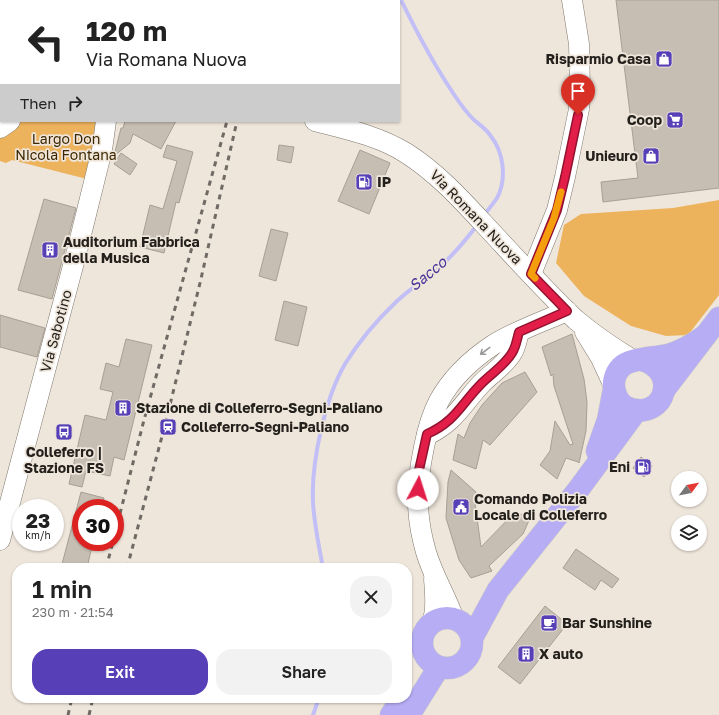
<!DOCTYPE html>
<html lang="en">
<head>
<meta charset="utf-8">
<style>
  body { margin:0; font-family:"Golos Text",sans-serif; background:#f2f2f2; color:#222; height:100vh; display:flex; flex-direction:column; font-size:15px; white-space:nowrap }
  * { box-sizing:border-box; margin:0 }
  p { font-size:13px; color:#767676 }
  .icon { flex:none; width:22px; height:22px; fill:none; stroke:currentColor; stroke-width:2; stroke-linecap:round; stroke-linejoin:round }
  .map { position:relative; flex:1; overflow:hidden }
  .side { position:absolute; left:12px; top:563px; width:400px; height:140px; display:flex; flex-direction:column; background:#fff; border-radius:16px; box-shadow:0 1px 3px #0004 }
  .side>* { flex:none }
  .banner { position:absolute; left:0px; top:0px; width:400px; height:122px; box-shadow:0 1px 3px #0004; background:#fff; color:#222; overflow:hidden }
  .needle { width:26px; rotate:58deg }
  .buttons { position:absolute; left:671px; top:471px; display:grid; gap:8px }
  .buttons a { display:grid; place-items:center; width:36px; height:36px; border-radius:50%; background:#fff; box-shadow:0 1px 3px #0004; font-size:20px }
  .speed { position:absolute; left:12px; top:499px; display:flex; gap:8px; font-size:20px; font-weight:700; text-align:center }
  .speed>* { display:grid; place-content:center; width:52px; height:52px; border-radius:50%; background:#fff; box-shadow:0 1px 3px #0004; line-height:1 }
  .speed small { font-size:10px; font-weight:400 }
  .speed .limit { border:6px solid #d22; background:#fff; color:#111 }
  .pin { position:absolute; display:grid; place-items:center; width:34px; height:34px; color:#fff; margin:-41px -17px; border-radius:50% 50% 50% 0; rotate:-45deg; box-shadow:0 0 4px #0007 }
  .pin .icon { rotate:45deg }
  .me { position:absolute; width:44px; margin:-22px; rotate:5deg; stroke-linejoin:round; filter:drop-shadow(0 0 3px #0008) }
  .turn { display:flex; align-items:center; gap:14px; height:84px; padding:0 20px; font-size:18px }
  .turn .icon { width:52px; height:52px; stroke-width:2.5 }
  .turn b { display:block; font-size:28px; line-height:34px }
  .then { display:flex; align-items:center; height:38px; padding:0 20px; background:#0003; gap:8px; font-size:15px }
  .round { display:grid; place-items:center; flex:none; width:42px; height:42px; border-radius:16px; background:#f2f2f2 }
  .overview { display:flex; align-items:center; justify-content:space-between; height:68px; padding:0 20px }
  h1 { font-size:24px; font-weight:600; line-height:30px }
  .button { display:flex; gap:8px; margin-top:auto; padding:8px 20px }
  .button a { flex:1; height:46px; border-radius:16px; background:#573fb7; color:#fff; font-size:16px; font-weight:600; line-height:46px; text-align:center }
  .button a+a { background:#f2f2f2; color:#222 }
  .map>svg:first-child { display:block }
  .green { fill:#edb25c }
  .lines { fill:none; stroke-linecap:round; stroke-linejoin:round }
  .stream { stroke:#c2bff7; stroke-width:4 }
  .building { fill:#c7beb3; stroke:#a79f94 }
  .minor-casing { stroke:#7f786d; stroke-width:21 }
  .major-casing { stroke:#cacac9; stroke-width:23 }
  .minor { stroke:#fff; stroke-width:20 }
  .major { stroke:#b6adf5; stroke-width:22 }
  .rail { stroke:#706a64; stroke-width:3; stroke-dasharray:5 5; stroke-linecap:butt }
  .oneway { stroke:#9c9b99 }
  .route-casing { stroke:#92132f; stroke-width:10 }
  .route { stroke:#e11d48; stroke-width:7 }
  .slow { stroke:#f59e0b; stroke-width:7 }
  .labels { text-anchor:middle; stroke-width:3.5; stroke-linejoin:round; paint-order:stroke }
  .poi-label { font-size:14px; font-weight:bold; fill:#24211d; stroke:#efe6db; text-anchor:start }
  .park-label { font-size:14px; fill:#3d2600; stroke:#efe6db }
  .street-label { font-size:14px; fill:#24211d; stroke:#efe6db }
  .water-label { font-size:15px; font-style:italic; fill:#473399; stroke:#efe6db }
</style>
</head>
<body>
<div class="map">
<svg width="719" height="715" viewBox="0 0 719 715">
  <rect width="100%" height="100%" fill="#efe6db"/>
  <!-- green -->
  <g class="green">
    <polygon points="22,121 101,121 87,179 12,160 6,163 0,161 0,138"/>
    <polygon points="719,200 719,295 688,335 666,336 631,326 584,296 556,263 564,225 581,214 673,208"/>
  </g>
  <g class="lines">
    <!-- stream -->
    <g class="stream">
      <path d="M401 0C417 33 434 65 455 96 461 105 467 113 474 120 480 125 486 129 490 135 504 152 507 179 497 198 493 204 488 210 484 215"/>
      <path d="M323 568C319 546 314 524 313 502 311 463 325 398 345 364 359 341 377 320 397 301 409 290 422 281 435 271 451 258 465 241 478 224"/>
      <polyline points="313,715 319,698"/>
    </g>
  </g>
  <!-- building -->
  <g class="building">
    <polygon points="616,0 719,0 719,188 603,202 601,182 638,178"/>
    <polygon points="125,121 176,121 161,149 133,134 130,143 114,156 121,128 123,128"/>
    <polygon points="167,145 193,152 179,203 176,202 164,253 140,247 150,205 163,209 177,161 163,157"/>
    <polygon points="279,145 294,147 291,163 277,160"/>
    <polygon points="360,150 390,163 369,214 338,201"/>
    <polygon points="121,153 137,164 130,175 114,164"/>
    <polygon points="44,199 76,208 52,299 18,290"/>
    <polygon points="271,229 288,233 276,281 259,276"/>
    <polygon points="284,301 307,307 298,346 275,340"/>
    <polygon points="0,315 45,328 37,357 0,347"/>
    <polygon points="572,334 584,379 587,402 586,431 579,463 578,462 566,458 557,479 540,465 550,451 555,421 570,445 573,444 554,386 553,374 551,376 542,347"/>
    <polygon points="126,339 152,345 124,460 114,457 110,476 86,471 82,487 69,484 85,415 106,420 113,392 100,389 106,363 119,367"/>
    <polygon points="525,372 537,392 490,445 483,440 476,469 453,460 458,434 464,438 470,423 482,405 502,383"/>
    <polygon points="641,457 652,466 644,477 633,468"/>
    <polygon points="451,470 476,492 475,503 481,547 515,512 530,518 523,534 489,566 492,571 471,578 459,560 446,518 448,482"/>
    <polygon points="81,492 104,498 102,508 81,508 81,542 93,542 87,568 61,568"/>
    <polygon points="576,549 619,579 612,588 601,580 595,590 563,568"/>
    <polygon points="545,606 567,624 520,684 498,667"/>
  </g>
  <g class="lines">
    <!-- minor casing -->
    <g class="minor-casing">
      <g id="minor">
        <polyline points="4,1 6,0"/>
        <polyline points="79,1 84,0"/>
        <polyline points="170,1 170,0"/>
        <polyline points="0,34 1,33"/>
        <path d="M315 121C346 129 379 136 406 153 436 172 460 198 484 224 514 256 544 290 576 320 594 335 613 348 633 360"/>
        <polyline points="0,128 10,121"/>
        <polyline points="531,274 557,210 565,177 579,109 580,89 579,44 572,0"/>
        <polyline points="585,332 601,358 613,384"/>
        <path d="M427 435C455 422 462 404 482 383 492 373 505 365 512 353 516 347 517 339 519 332"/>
        <polyline points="0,540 77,251 102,150 106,121"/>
        <path d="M454 619C446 596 433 576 426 552 415 514 416 486 424 447 427 432 431 416 439 401 451 379 472 359 493 345 513 332 544 321 567 311"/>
        <path d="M431 623C437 614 435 590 434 579"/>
      </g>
    </g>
    <!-- major casing -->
    <g class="major-casing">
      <g id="major">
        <path d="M642 360C680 371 665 419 631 409 623 407 617 400 615 392 612 383 615 373 621 367 630 358 655 358 668 355 682 351 694 344 706 335"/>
        <polyline points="664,390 719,318"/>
        <polyline points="597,451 608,420 614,389"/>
        <circle cx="447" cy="643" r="25"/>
        <polyline points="472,638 498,590 578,490 637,410"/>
        <polyline points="391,715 403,698"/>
        <polyline points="409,715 439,667"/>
      </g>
    </g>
    <!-- minor -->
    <use href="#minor" class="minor"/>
    <!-- major -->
    <use href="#major" class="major"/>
    <!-- rail -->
    <g class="rail">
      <polyline points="253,1 253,0"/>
      <polyline points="262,1 262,0"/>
      <polyline points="115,533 144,420 227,121"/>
      <polyline points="106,568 113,542"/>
      <polyline points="127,568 165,425 200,283 237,121"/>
      <polyline points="68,715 72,698"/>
      <polyline points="89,715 93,698"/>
    </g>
  </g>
  <!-- one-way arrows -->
  <defs><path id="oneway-shaft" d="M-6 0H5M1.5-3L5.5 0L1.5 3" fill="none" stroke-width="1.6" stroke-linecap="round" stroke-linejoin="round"/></defs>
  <use class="oneway" href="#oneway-shaft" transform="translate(485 351) rotate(143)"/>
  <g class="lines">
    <!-- route casing -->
    <g class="route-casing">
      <path id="route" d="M418 489 419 470 427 434C455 422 461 404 482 383 492 373 505 365 512 353 516 347 517 339 519 332L567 311 531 274 557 210 565 177 578 115"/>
    </g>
    <!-- route -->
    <use href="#route" class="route"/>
    <!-- slow -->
    <polyline class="slow" points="535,278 531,274 554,218 561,192"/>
  </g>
  <!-- icons -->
  <defs>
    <g id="shop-square" transform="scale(0.9)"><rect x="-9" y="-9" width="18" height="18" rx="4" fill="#573fb7" stroke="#efe6db"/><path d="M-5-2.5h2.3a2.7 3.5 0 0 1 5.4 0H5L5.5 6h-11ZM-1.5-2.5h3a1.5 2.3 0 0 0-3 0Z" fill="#fff"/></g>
    <g id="supermarket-square" transform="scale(0.9)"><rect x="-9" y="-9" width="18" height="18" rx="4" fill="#573fb7" stroke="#efe6db"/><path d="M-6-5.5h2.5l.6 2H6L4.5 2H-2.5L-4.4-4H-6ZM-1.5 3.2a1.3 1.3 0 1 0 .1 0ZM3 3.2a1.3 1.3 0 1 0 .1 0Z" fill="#fff"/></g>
    <g id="fuel-square" transform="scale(0.9)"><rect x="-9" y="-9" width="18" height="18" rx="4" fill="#573fb7" stroke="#efe6db"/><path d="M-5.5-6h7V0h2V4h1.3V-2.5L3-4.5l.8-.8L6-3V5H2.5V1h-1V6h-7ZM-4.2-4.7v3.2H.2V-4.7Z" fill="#fff"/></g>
    <g id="building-square" transform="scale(0.9)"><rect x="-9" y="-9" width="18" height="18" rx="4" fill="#573fb7" stroke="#efe6db"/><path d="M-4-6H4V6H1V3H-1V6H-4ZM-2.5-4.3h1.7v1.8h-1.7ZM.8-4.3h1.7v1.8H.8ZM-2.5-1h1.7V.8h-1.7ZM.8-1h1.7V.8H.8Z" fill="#fff"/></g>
    <g id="station-square" transform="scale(0.9)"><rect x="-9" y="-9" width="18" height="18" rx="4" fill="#573fb7" stroke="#efe6db"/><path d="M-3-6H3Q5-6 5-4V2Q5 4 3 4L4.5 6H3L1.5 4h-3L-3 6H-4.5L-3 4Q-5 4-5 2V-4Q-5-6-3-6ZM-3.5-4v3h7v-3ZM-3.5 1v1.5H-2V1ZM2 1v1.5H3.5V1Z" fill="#fff"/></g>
    <g id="bus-square" transform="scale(0.9)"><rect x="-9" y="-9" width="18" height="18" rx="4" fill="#573fb7" stroke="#efe6db"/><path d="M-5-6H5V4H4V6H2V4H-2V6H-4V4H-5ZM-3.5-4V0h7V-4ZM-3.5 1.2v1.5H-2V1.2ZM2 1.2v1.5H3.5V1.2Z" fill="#fff"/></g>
    <g id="civic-square" transform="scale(0.9)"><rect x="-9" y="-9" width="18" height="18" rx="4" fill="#573fb7" stroke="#efe6db"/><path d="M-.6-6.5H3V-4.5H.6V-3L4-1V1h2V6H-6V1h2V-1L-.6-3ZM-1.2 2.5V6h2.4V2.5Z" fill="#fff"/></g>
    <g id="cafe-square" transform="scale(0.9)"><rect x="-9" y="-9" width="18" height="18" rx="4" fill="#573fb7" stroke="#efe6db"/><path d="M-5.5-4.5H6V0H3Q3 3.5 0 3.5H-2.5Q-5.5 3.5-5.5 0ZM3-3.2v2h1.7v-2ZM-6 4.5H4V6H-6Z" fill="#fff"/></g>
  </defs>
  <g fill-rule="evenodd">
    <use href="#shop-square" x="664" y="59"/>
    <use href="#supermarket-square" x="675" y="120"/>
    <use href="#shop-square" x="651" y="156"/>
    <use href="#fuel-square" x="364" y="182"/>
    <use href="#building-square" x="50" y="250"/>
    <use href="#building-square" x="123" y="408"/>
    <use href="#station-square" x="168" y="427"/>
    <use href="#bus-square" x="64" y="432"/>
    <use href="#fuel-square" x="643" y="467"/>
    <use href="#civic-square" x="461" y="507"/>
    <use href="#cafe-square" x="549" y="623"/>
    <use href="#building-square" x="526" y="654"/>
  </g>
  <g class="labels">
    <!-- poi labels -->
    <g class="poi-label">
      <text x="651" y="64" text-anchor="end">Risparmio Casa</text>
      <text x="662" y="125" text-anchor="end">Coop</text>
      <text x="638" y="161" text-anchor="end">Unieuro</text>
      <text x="377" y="187">IP</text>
      <text x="63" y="247">Auditorium Fabbrica<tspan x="63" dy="16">della Musica</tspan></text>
      <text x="136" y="413">Stazione di Colleferro-Segni-Paliano</text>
      <text x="181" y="432">Colleferro-Segni-Paliano</text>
      <text x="64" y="457" text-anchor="middle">Colleferro |<tspan x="64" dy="16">Stazione FS</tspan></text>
      <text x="630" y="472" text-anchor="end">Eni</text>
      <text x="474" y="504">Comando Polizia<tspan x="474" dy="16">Locale di Colleferro</tspan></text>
      <text x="562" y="628">Bar Sunshine</text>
      <text x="539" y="659">X auto</text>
    </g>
    <!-- park labels -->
    <g class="park-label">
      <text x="66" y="144">Largo Don<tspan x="66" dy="16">Nicola Fontana</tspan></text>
    </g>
    <!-- street labels -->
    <g class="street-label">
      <text transform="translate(476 217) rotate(46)" y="5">Via Romana Nuova</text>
      <text transform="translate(56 331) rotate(-75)" y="5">Via Sabotino</text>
    </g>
    <!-- water labels -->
    <g class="water-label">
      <text transform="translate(428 274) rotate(-40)" y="5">Sacco</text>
    </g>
  </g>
</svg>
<div class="buttons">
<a><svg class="needle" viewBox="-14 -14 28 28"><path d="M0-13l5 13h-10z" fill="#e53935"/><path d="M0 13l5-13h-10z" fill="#767676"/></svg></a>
<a><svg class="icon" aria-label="layers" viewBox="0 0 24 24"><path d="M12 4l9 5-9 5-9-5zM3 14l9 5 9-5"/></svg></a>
</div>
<div class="speed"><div>23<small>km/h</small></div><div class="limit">30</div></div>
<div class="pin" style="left:578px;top:115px;background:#d93025"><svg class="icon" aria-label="arrive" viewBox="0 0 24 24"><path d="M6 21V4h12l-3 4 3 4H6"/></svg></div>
<svg class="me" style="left:418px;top:489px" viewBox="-20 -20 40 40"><circle r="19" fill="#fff"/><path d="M0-13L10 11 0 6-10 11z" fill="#e11d48"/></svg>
<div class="banner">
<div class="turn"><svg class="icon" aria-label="left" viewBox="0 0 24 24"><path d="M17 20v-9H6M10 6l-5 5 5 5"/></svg><div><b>120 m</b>Via Romana Nuova</div></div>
<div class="then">Then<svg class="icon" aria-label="right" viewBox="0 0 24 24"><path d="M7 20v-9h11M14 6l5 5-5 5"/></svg></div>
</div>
<section class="side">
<div class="overview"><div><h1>1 min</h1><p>230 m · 21:54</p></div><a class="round"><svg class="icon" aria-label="close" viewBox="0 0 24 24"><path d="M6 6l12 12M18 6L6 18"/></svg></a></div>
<div class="button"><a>Exit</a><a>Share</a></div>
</section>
</div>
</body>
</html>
